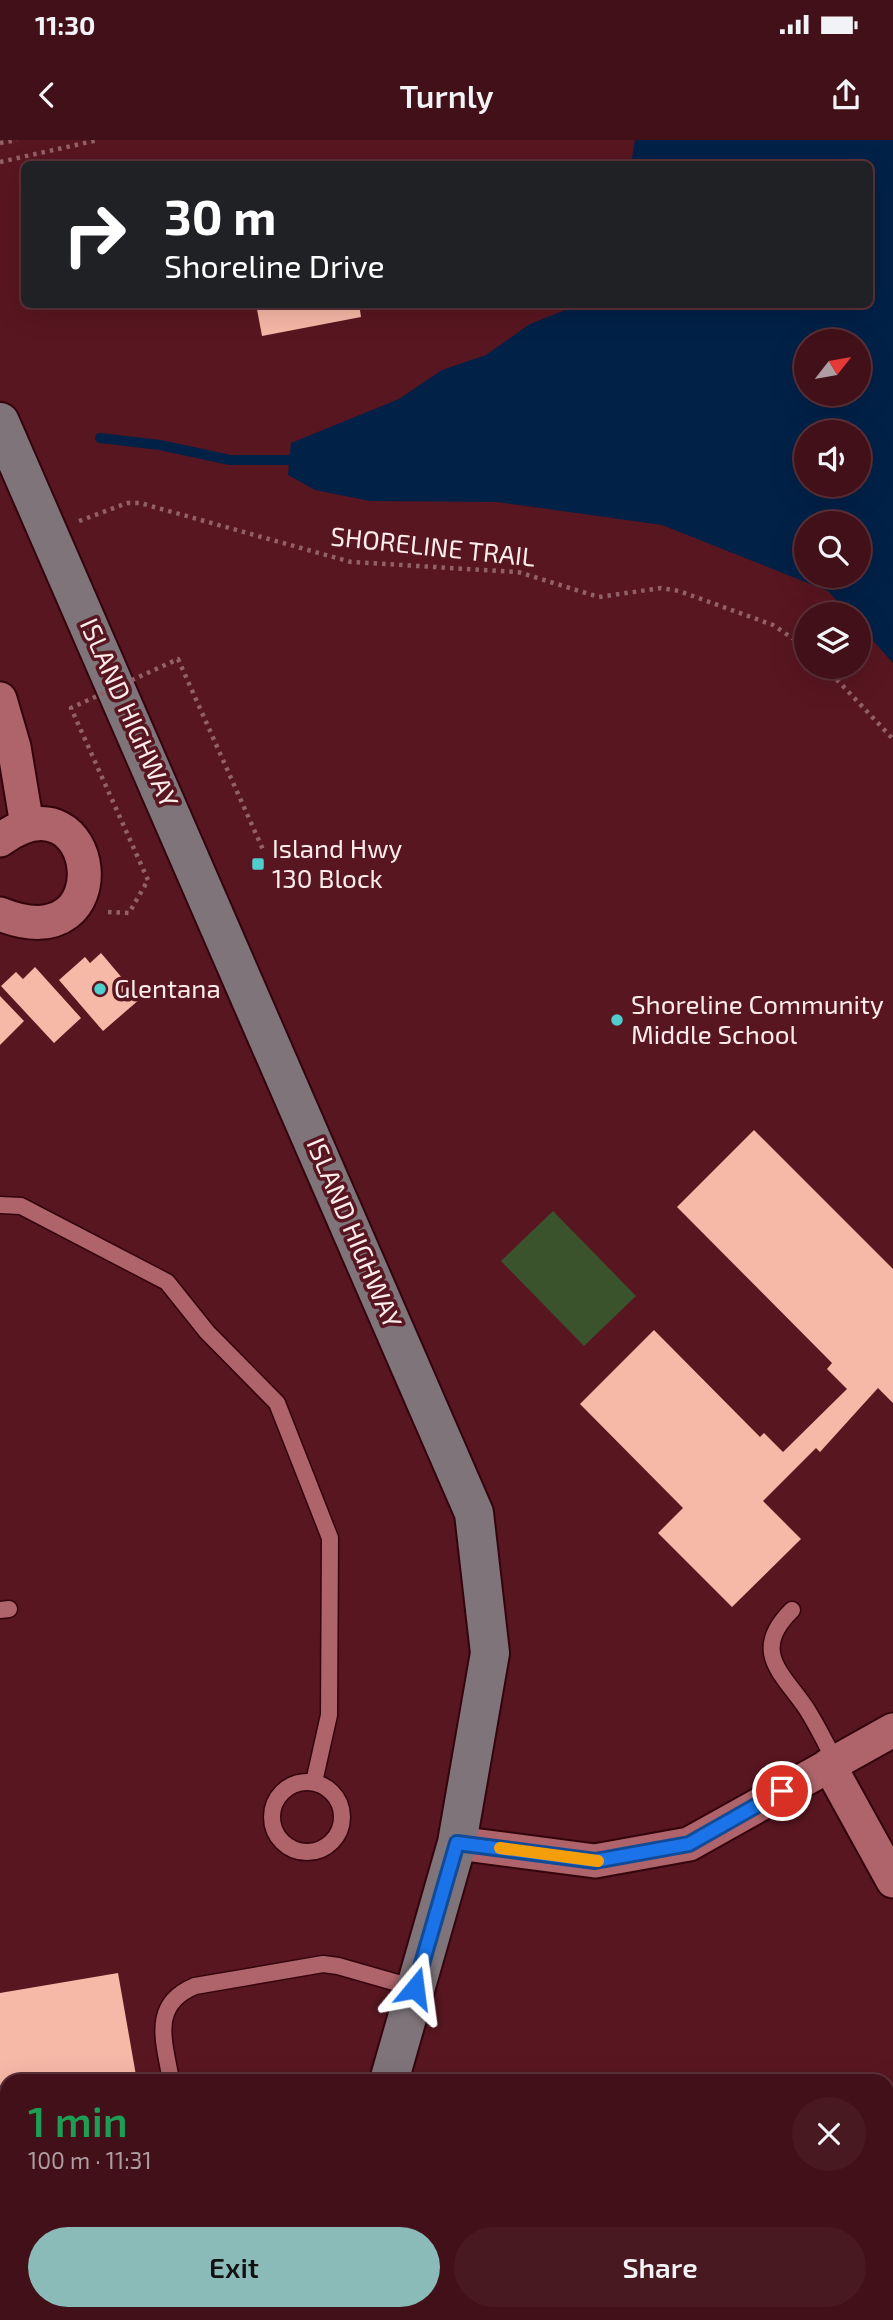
<!DOCTYPE html>
<html lang="en">
<head>
<meta charset="utf-8">
<style>
  body { margin:0; font-family:"Exo 2",sans-serif; background:#491921; color:#f1f3f6; height:100vh; display:flex; flex-direction:column; font-size:26px; white-space:nowrap }
  * { box-sizing:border-box; margin:0 }
  p { font-size:23px; color:#ae9da2 }
  .icon { flex:none; width:38px; height:38px; fill:none; stroke:currentColor; stroke-width:2; stroke-linecap:round; stroke-linejoin:round }
  .map { position:relative; flex:1; overflow:hidden }
  .sheet { position:absolute; left:0px; top:1934px; width:894px; height:247px; display:flex; flex-direction:column; background:#421018; border-radius:21px 21px 0 0; box-shadow:0 7px 28px #0002,0 0 0 2px #5a3037 }
  .sheet>* { flex:none }
  .guide { position:absolute; left:21px; top:21px; width:852px; height:147px; border-radius:10px; box-shadow:0 7px 28px #0002,0 0 0 2px #5a3037; background:#202124; color:#fff; overflow:hidden }
  .needle { width:46px; rotate:59deg }
  .tools { position:absolute; left:794px; top:189px; display:grid; gap:14px }
  .tools a { display:grid; place-items:center; width:77px; height:77px; border-radius:50%; background:#421018; box-shadow:0 7px 28px #0002,0 0 0 2px #5a3037; font-size:35px }
  .pin { position:absolute; display:grid; place-items:center; width:60px; height:60px; color:#fff; margin:-30px; border:4px solid #fff; border-radius:50%; box-shadow:0 2px 7px #0007 }
  .me { position:absolute; width:77px; margin:-38px; rotate:16deg; stroke-linejoin:round; filter:drop-shadow(0 0 5px #0008) }
  .turn { display:flex; align-items:center; gap:24px; height:147px; padding:0 28px; font-size:32px }
  .turn .icon { width:91px; height:91px; stroke-width:2.5 }
  .turn b { display:block; font-size:49px; line-height:60px }
  .round { display:grid; place-items:center; flex:none; width:74px; height:74px; border-radius:37px; background:#491921 }
  .head { display:flex; align-items:center; justify-content:space-between; height:119px; padding:0 28px }
  h1 { font-size:42px; font-weight:600; line-height:52px; color:#1e9e55 }
  .cta { display:flex; gap:14px; margin-top:auto; padding:14px 28px }
  .cta a { flex:1; height:80px; border-radius:42px; background:#8bbbb9; color:#111; font-size:28px; font-weight:600; line-height:80px; text-align:center }
  .cta a+a { background:#491921; color:#f1f3f6 }
  .status { display:flex; justify-content:space-between; align-items:center; height:49px; padding:0 35px; background:#421018; direction:ltr }
  .status svg { height:19px; fill:currentColor }
  header { display:flex; justify-content:space-between; align-items:center; height:91px; padding:0 28px; background:#421018; font-size:32px; font-weight:600 }
  .map>svg:first-child { display:block }
  .green { fill:#3a532d }
  .water { fill:#022147; fill-rule:evenodd }
  .lines { fill:none; stroke-linecap:round; stroke-linejoin:round }
  .stream { stroke:#022147; stroke-width:10 }
  .building { fill:#f6b8a7 }
  .lane-casing { stroke:#34040c; stroke-width:19 }
  .street-casing { stroke:#34040c; stroke-width:37 }
  .secondary-casing { stroke:#34040c; stroke-width:42 }
  .path { stroke:#926168; stroke-width:4.5; stroke-dasharray:3.5 5; stroke-linecap:butt }
  .lane { stroke:#ae646a; stroke-width:16 }
  .street { stroke:#ae646a; stroke-width:33 }
  .secondary { stroke:#7e7479; stroke-width:38 }
  .path-bridge { stroke:#926168; stroke-width:4.5; stroke-dasharray:3.5 5; stroke-linecap:butt }
  .route-casing { stroke:#114b97; stroke-width:18 }
  .route { stroke:#1a73e8; stroke-width:12 }
  .slow { stroke:#f59e0b; stroke-width:12 }
  .poi-dot { fill:#52cdce; stroke:#581620; stroke-width:2.5 }
  .labels { text-anchor:middle; stroke-width:7; stroke-linejoin:round; paint-order:stroke }
  .street-label { font-size:26px; fill:#feeced; stroke:#581620 }
  .poi-label { font-size:26px; fill:#feeced; stroke:#581620; text-anchor:start }
</style>
</head>
<body>
<div class="status"><b>11:30</b><svg viewBox="0 0 49 12"><path d="M0 12V9h3v3zM5 12V6h3v6zM10 12V3h3v9zM15 12V0h3v12zM26 1h20v11H26zM47 4h2v5h-2z"/></svg></div>
<header><svg class="icon" aria-label="back" viewBox="0 0 24 24"><path d="M15 5l-7 7 7 7"/></svg>Turnly<svg class="icon" aria-label="share" viewBox="0 0 24 24"><path d="M12 15V3M7 8l5-5 5 5M5 13v7h14v-7"/></svg></header>
<div class="map">
<svg width="893" height="2180" viewBox="0 0 893 2180">
  <rect width="100%" height="100%" fill="#581620"/>
  <!-- green -->
  <g class="green">
    <polygon points="553,1071 636,1156 584,1206 501,1121"/>
    <polygon points="887,2062 893,2064 893,2180 376,2180 378,2174 887,2174"/>
  </g>
  <!-- water -->
  <path class="water" d="M635 0H893V523L859 485V474H849L828 451 662 385 498 362 370 361 315 350 288 335 291 303 399 259 442 230 486 215 530 184 578 165 870 164V24H631ZM807 201H859V254H807ZM807 292H859V345H807ZM807 383H859V436H807Z"/>
  <g class="lines">
    <!-- stream -->
    <polyline class="stream" points="100,298 160,305 230,320 300,320"/>
  </g>
  <!-- building -->
  <g class="building">
    <polygon points="256,164 359,164 361,177 262,196"/>
    <polygon points="101,813 140,859 103,891 59,840 85,817 90,823"/>
    <polygon points="35,827 81,878 54,903 1,846 16,832 23,839"/>
    <polygon points="0,856 24,881 0,905"/>
    <polygon points="754,990 893,1129 893,1263 878,1248 820,1312 816,1308 763,1361 801,1399 732,1467 658,1393 683,1368 580,1264 654,1190 760,1297 764,1293 783,1312 847,1249 827,1229 832,1223 677,1067"/>
    <polygon points="118,1833 137,1941 7,1941 7,2074 0,2075 0,1853"/>
    <polygon points="441,2174 583,2174 587,2180 438,2180"/>
  </g>
  <g class="lines">
    <!-- lane casing -->
    <g class="lane-casing">
      <g id="lane">
        <polyline points="0,1065 21,1066 167,1142 207,1192 277,1263 330,1398 329,1575 314,1642"/>
        <polyline points="0,1470 9,1469"/>
        <path d="M792 1470C750 1511 782 1533 806 1568 817 1585 826 1604 835 1621"/>
        <circle cx="307" cy="1677" r="35"/>
        <path d="M171 1941C165 1903 149 1865 195 1846L323 1824 338 1826 415 1848"/>
        <polyline points="0,2111 7,2110"/>
      </g>
    </g>
    <!-- street casing -->
    <g class="street-casing">
      <g id="street">
        <polyline points="0,559 14,607 27,685"/>
        <path d="M0 700C99 627 125 824 0 774"/>
        <polyline points="829,1625 893,1741"/>
        <polyline points="457,1703 595,1721 689,1704 893,1590"/>
      </g>
    </g>
    <!-- secondary casing -->
    <g class="secondary-casing">
      <g id="secondary">
        <polyline points="0,282 474,1373 490,1513 457,1703 389,1941"/>
        <polyline points="322,2180 324,2174"/>
      </g>
    </g>
    <!-- path -->
    <g class="path">
      <polyline points="0,3 17,0"/>
      <polyline points="0,22 98,0"/>
      <polyline points="79,381 127,363 140,363 351,422 518,432 599,457 661,448 679,451 773,485 807,508"/>
      <polyline points="825,527 893,599"/>
      <polyline points="108,772 129,773 148,740"/>
    </g>
    <!-- lane -->
    <use href="#lane" class="lane"/>
    <!-- street -->
    <use href="#street" class="street"/>
    <!-- secondary -->
    <use href="#secondary" class="secondary"/>
    <!-- path-bridge -->
    <polyline class="path-bridge" points="148,740 71,568 178,519 264,712"/>
  </g>
  <g class="lines">
    <!-- route casing -->
    <g class="route-casing">
      <polyline id="route" points="415,1848 457,1703 595,1721 689,1704 782,1651"/>
    </g>
    <!-- route -->
    <use href="#route" class="route"/>
    <!-- slow -->
    <polyline class="slow" points="500,1708 598,1721"/>
  </g>
  <!-- markers -->
  <g class="poi-dot">
    <rect x="251" y="717" width="14" height="14" rx="3.5"/>
    <circle cx="100" cy="849" r="7"/>
    <circle cx="617" cy="880" r="7"/>
  </g>
  <g class="labels">
    <!-- street labels -->
    <g class="street-label">
      <text transform="translate(433 407) rotate(6)" y="9">SHORELINE TRAIL</text>
      <text transform="translate(129 573) rotate(66)" y="9">ISLAND HIGHWAY</text>
      <text transform="translate(354 1093) rotate(67)" y="9">ISLAND HIGHWAY</text>
    </g>
    <!-- poi labels -->
    <g class="poi-label">
      <text x="272" y="718">Island Hwy<tspan x="272" dy="30">130 Block</tspan></text>
      <text x="114" y="858">Glentana</text>
      <text x="631" y="874">Shoreline Community<tspan x="631" dy="30">Middle School</tspan></text>
    </g>
  </g>
</svg>
<div class="tools">
<a><svg class="needle" viewBox="-14 -14 28 28"><path d="M0-13l5 13h-10z" fill="#e53935"/><path d="M0 13l5-13h-10z" fill="#ae9da2"/></svg></a>
<a><svg class="icon" aria-label="sound" viewBox="0 0 24 24"><path d="M4 9h4l5-4v14l-5-4H4zM17 9q2 3 0 6"/></svg></a>
<a><svg class="icon" aria-label="search" viewBox="0 0 24 24"><circle cx="10" cy="10" r="6"/><path d="M15 15l6 6"/></svg></a>
<a><svg class="icon" aria-label="layers" viewBox="0 0 24 24"><path d="M12 4l9 5-9 5-9-5zM3 14l9 5 9-5"/></svg></a>
</div>
<div class="pin" style="left:782px;top:1651px;background:#d93025"><svg class="icon" aria-label="arrive" viewBox="0 0 24 24"><path d="M6 21V4h12l-3 4 3 4H6"/></svg></div>
<svg class="me" style="left:415px;top:1848px" viewBox="-20 -20 40 40"><path d="M0-17L14 15 0 8-14 15z" fill="#1a73e8" stroke="#fff" stroke-width="4"/></svg>
<div class="guide">
<div class="turn"><svg class="icon" aria-label="right" viewBox="0 0 24 24"><path d="M7 20v-9h11M14 6l5 5-5 5"/></svg><div><b>30 m</b>Shoreline Drive</div></div>
</div>
<section class="sheet">
<div class="head"><div><h1>1 min</h1><p>100 m · 11:31</p></div><a class="round"><svg class="icon" aria-label="close" viewBox="0 0 24 24"><path d="M6 6l12 12M18 6L6 18"/></svg></a></div>
<div class="cta"><a>Exit</a><a>Share</a></div>
</section>
</div>
</body>
</html>
